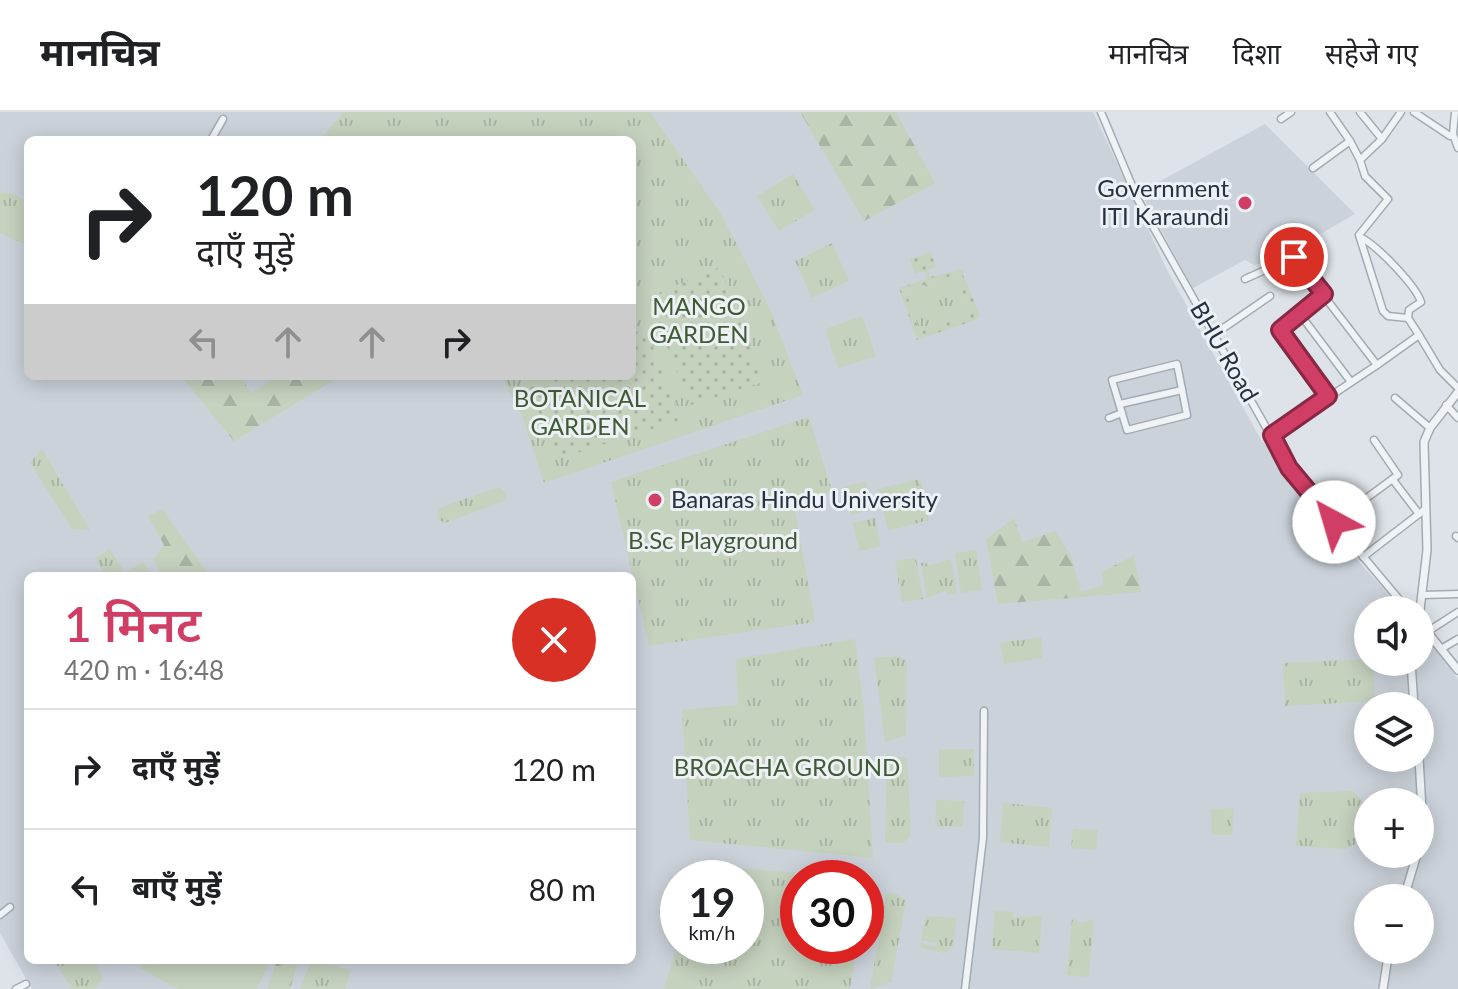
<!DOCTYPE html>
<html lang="hi">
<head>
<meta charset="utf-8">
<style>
  body { margin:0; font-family:Lato,"Noto Sans Devanagari",sans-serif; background:#f2f2f2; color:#202124; height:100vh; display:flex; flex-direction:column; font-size:30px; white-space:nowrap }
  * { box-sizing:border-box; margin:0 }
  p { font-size:26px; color:#757577 }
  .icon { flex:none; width:44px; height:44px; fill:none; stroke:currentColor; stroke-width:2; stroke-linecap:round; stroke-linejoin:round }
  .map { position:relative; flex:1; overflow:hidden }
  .panel { position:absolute; left:24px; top:460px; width:612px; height:392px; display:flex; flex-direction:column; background:#fff; border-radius:12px; box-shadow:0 4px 20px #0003 }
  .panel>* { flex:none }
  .guide { position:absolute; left:24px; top:24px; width:612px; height:244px; border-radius:12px; box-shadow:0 4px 20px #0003; background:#fff; color:#202124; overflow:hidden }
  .controls { position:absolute; left:1354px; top:484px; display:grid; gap:16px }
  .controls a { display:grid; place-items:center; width:80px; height:80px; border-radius:50%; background:#fff; box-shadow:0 4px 20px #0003; font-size:40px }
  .speed { position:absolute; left:660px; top:748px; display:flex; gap:16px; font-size:40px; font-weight:700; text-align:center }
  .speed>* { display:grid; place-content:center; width:104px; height:104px; border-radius:50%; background:#fff; box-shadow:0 4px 20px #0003; line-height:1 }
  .speed small { font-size:20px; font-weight:400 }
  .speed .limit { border:12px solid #d22; background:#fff; color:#111 }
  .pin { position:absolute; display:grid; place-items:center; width:68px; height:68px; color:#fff; margin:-34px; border:4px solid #fff; border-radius:50%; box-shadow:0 2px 8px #0007 }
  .me { position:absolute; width:88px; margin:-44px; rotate:321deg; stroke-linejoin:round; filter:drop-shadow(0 0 6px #0008) }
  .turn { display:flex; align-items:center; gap:28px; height:168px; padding:0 40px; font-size:36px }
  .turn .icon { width:104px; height:104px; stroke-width:2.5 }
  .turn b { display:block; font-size:56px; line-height:68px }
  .lanes { display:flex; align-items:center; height:76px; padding:0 40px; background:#0003; justify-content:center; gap:40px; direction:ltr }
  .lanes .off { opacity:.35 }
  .round { display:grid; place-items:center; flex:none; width:84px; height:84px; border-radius:42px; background:#f2f2f2 }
  .head { display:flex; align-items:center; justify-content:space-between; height:136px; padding:0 40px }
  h1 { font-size:48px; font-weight:600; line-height:60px; color:#d13e65 }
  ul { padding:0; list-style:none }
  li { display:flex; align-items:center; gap:24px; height:120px; padding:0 40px; border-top:2px solid #e0e0e0 }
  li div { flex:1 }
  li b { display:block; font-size:30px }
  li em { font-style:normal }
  header { display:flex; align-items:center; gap:48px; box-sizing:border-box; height:112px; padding:0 40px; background:#fff; border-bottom:2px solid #e0e0e0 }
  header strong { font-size:38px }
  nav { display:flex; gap:44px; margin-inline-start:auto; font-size:28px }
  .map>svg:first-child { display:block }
  .built { fill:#cbd2da; fill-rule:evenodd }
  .grass { fill:url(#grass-tufts) }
  .forest { fill:url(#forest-firs) }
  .garden { fill:url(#garden-dots); fill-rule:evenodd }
  .pitch { fill:#c5d2be }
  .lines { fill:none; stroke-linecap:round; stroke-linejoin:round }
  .minor-casing { stroke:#a2aab2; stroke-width:9 }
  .tertiary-casing { stroke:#a2aab2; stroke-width:10 }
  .minor { stroke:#f0f3f6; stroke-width:6 }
  .tertiary { stroke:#f0f3f6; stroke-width:7 }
  .route-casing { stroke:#882842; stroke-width:20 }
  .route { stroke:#d13e65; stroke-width:14 }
  .poi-dot { fill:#d13e65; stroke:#edf1f5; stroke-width:3 }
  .labels { text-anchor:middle; stroke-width:6; stroke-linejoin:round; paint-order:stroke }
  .poi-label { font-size:24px; fill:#26323f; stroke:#edf1f5; text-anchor:end }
  .park-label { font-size:24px; fill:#3f5b33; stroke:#edf1f5 }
  .street-label { font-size:24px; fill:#26323f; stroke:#edf1f5 }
</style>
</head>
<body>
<header>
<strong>मानचित्र</strong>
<nav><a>मानचित्र</a><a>दिशा</a><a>सहेजे गए</a></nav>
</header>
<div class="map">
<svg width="1458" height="877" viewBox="0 0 1458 877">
  <defs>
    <pattern id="grass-tufts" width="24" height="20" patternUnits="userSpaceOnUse" patternTransform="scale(2)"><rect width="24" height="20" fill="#c5d2be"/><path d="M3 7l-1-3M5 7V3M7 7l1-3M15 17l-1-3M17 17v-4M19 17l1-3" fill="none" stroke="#a9b5a4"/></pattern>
    <pattern id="forest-firs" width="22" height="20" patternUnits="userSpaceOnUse" patternTransform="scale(2)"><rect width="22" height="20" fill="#c5d2be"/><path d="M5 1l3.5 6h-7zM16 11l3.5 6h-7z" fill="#a9b5a4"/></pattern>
    <pattern id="garden-dots" width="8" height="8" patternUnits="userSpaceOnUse" patternTransform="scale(2)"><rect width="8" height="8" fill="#c5d2be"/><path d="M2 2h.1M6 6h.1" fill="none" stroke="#a9b5a4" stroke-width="1.8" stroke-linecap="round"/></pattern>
  </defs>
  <rect width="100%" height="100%" fill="#dde3e8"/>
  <!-- built -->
  <g class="built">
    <path d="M0 0H1093L1168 160 1260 326 1359 450 1403 498H1368V550H1420V517L1458 567V877H32L0 821ZM28 28H632V264H28ZM28 464H632V848H28ZM1368 594H1420V646H1368ZM1368 690H1420V742H1368ZM678 766H746V834H678ZM798 766H866V834H798ZM1368 786H1420V838H1368Z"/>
    <polygon points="1265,12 1355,102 1273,149 1254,153 1245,148 1193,176 1140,80"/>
  </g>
  <!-- grass -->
  <g class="grass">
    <polygon points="344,0 650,0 721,102 770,197 803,283 544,371 523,306 502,264 632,264 632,28 327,28 323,24"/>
    <polygon points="793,62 815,98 779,119 757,84"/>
    <polygon points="0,80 15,82 28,91 28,134 0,121"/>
    <polygon points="832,131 849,169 812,186 795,149"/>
    <polygon points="956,162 970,202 920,220 906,180"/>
    <polygon points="862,204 876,244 838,256 825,217"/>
    <polygon points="809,305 832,379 793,388 815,510 649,534 611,370"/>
    <polygon points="42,337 90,418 72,417 30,351"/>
    <polygon points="920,367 929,408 888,419 878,377"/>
    <polygon points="866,369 873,397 851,403 844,375"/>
    <polygon points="499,375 507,382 504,389 445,411 437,407 439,396"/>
    <polygon points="875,406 881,434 859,439 853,411"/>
    <polygon points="110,437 125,461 143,450 153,464 104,464 96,446"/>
    <polygon points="976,438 982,478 961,481 955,441"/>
    <polygon points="916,446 923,487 902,490 895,449"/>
    <polygon points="951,447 957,482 947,483 946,479 927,486 921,451 926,450 928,454"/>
    <polygon points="1041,525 1043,546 1004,552 1000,531"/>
    <polygon points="855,527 864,599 873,746 690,728 682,598 738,593 736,547"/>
    <polygon points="900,544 907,550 906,623 885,630 874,546"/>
    <polygon points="1368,547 1373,550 1375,589 1285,594 1283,551"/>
    <polygon points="939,637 974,637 974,664 939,665"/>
    <polygon points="887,642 907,646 911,724 903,731 885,731"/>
    <polygon points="1352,679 1363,689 1361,729 1346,737 1296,734 1300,681"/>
    <polygon points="936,688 964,689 963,715 935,714"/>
    <polygon points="1003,691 1052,696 1049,735 1000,730"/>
    <polygon points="1234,696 1232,723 1212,723 1211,697"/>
    <polygon points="1073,717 1098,718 1096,738 1071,736"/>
    <polygon points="727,755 860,766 798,766 798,834 857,834 850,877 664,877 678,831 678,834 746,834 746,766 724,766"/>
    <polygon points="895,781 906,789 891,870 870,877 886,782"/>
    <polygon points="995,799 1013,800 1013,805 1042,804 1039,841 992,837"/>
    <polygon points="925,804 957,806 953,835 944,841 920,836 921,831 935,835 937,831 921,828"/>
    <polygon points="1072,806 1082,811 1094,807 1089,865 1067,863"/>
    <polygon points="53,848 94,848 103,867 94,877 72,877"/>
    <polygon points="311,848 351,858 345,877 300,877"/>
  </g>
  <!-- forest -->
  <g class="forest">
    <polygon points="800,0 896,0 935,71 864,109"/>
    <polygon points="181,264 241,264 251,281 278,264 341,264 234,329"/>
    <polygon points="162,397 210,464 163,464 153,448 164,433 148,404"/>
    <polygon points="1014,406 1022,430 1055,419 1071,444 1081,480 1103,473 1102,460 1134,443 1141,480 998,492 986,427"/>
    <polygon points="277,848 299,848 290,877 267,877"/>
  </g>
  <!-- garden -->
  <g class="garden">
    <path d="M931 140 936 155 928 158 930 165 964 157 963 163 980 203 978 207 917 228 899 176 926 167 924 159 915 162 910 147ZM956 162 970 202 920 220 906 180Z"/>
    <polygon points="720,155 763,270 691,293 647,186"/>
    <polygon points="646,215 681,308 557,347 529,276 552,264 632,264 632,222"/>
  </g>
  <!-- pitch -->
  <polygon class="pitch" points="144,848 272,848 256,877 178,877 140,856"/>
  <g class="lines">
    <!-- minor casing -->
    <g class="minor-casing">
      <g id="minor">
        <polyline points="1101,0 1138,88 1289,356 1408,498"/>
        <polyline points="1330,0 1350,29"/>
        <polyline points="1360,0 1382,27 1360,48 1365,64 1388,87 1359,123 1383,199 1388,204 1408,206 1419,223"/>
        <polyline points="1414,0 1450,24"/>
        <polyline points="1455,0 1453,22 1458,36"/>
        <polyline points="1281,7 1291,0"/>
        <polyline points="1382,27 1401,0"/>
        <polyline points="211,28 223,7"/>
        <polyline points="1313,56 1350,29 1360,48"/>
        <path d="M1360 125C1377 133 1416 174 1421 190L1409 198 1408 206"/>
        <polyline points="1245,167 1294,145 1377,253 1272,323"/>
        <polyline points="1324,182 1280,218 1328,284"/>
        <polyline points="1299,201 1351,270"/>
        <polyline points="1212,224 1270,184"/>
        <polygon points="1177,252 1187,303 1127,318 1112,268"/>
        <polyline points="1377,253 1419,223 1440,258 1458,276"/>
        <polyline points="1395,286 1430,316"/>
        <polyline points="1120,292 1182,278"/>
        <polyline points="1446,293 1458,306"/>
        <polyline points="1109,306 1122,301"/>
        <polyline points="1393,368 1419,402"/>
        <polyline points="1334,410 1398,363 1374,328"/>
        <polyline points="1456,424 1458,426"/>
        <polyline points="1363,445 1424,398"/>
        <polyline points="1423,483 1458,482"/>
        <polyline points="1427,520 1458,500"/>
        <polyline points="1441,537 1458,527"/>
        <polyline points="0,803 10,795"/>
        <polyline points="16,877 26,872"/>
        <polyline points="965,877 983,726 984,599"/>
      </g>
    </g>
    <!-- tertiary casing -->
    <g class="tertiary-casing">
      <g id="tertiary">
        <polyline points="1420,498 1427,438 1424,330 1430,316 1458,280"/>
        <polyline points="1420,511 1458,558"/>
        <polyline points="1411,550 1414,594"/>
        <polyline points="1419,646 1423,715 1420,732"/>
        <polyline points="1404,786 1417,742"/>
        <polyline points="1383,877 1389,838"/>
      </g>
    </g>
    <!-- minor -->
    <use href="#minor" class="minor"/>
    <!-- tertiary -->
    <use href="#tertiary" class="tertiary"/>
  </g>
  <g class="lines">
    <!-- route casing -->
    <g class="route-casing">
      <polyline id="route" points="1294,145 1324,182 1280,218 1328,284 1272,323 1289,356 1334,410"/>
    </g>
    <!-- route -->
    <use href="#route" class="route"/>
  </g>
  <!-- markers -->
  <g class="poi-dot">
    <circle cx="1245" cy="91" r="8"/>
    <circle cx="655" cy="388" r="8"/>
  </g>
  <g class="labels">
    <!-- poi labels -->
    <g class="poi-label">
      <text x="1229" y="85">Government<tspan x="1229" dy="28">ITI Karaundi</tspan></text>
      <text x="671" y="396" text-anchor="start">Banaras Hindu University</text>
    </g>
    <!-- park labels -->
    <g class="park-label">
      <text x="699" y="203">MANGO<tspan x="699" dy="28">GARDEN</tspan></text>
      <text x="580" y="295">BOTANICAL<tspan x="580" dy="28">GARDEN</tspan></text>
      <text x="713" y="437">B.Sc Playground</text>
      <text x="787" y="664">BROACHA GROUND</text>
    </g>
    <!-- street labels -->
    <g class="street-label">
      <text transform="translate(1224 240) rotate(60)" y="8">BHU Road</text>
    </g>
  </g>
</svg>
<div class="controls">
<a><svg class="icon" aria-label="sound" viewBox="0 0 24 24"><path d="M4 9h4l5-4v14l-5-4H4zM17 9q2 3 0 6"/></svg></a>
<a><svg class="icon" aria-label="layers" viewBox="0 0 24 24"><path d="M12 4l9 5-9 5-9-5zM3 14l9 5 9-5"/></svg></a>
<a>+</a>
<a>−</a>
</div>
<div class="speed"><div>19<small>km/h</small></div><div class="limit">30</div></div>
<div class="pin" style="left:1294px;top:145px;background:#d93025"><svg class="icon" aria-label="arrive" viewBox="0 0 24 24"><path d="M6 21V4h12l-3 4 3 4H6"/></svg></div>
<svg class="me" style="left:1334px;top:410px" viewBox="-20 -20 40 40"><circle r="19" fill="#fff"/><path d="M0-13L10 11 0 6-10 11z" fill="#d13e65"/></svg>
<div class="guide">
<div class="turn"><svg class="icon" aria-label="right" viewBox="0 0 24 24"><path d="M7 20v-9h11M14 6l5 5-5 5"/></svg><div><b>120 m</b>दाएँ मुड़ें</div></div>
<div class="lanes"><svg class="icon off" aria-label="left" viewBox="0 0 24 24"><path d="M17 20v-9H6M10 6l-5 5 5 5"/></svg><svg class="icon off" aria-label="ahead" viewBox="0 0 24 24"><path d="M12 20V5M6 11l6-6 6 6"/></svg><svg class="icon off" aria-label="ahead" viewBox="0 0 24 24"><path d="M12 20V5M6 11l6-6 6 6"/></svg><svg class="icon" aria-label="right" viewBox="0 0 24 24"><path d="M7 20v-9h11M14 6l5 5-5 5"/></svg></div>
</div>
<section class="panel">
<div class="head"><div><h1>1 मिनट</h1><p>420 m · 16:48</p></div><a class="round" style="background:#d93025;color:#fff"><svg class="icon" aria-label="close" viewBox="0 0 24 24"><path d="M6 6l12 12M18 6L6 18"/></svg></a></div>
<ul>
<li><svg class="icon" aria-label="right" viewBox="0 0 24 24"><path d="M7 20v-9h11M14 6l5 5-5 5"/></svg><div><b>दाएँ मुड़ें</b></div><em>120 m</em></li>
<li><svg class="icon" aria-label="left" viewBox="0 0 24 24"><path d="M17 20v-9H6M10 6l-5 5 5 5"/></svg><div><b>बाएँ मुड़ें</b></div><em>80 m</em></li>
</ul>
</section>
</div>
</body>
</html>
